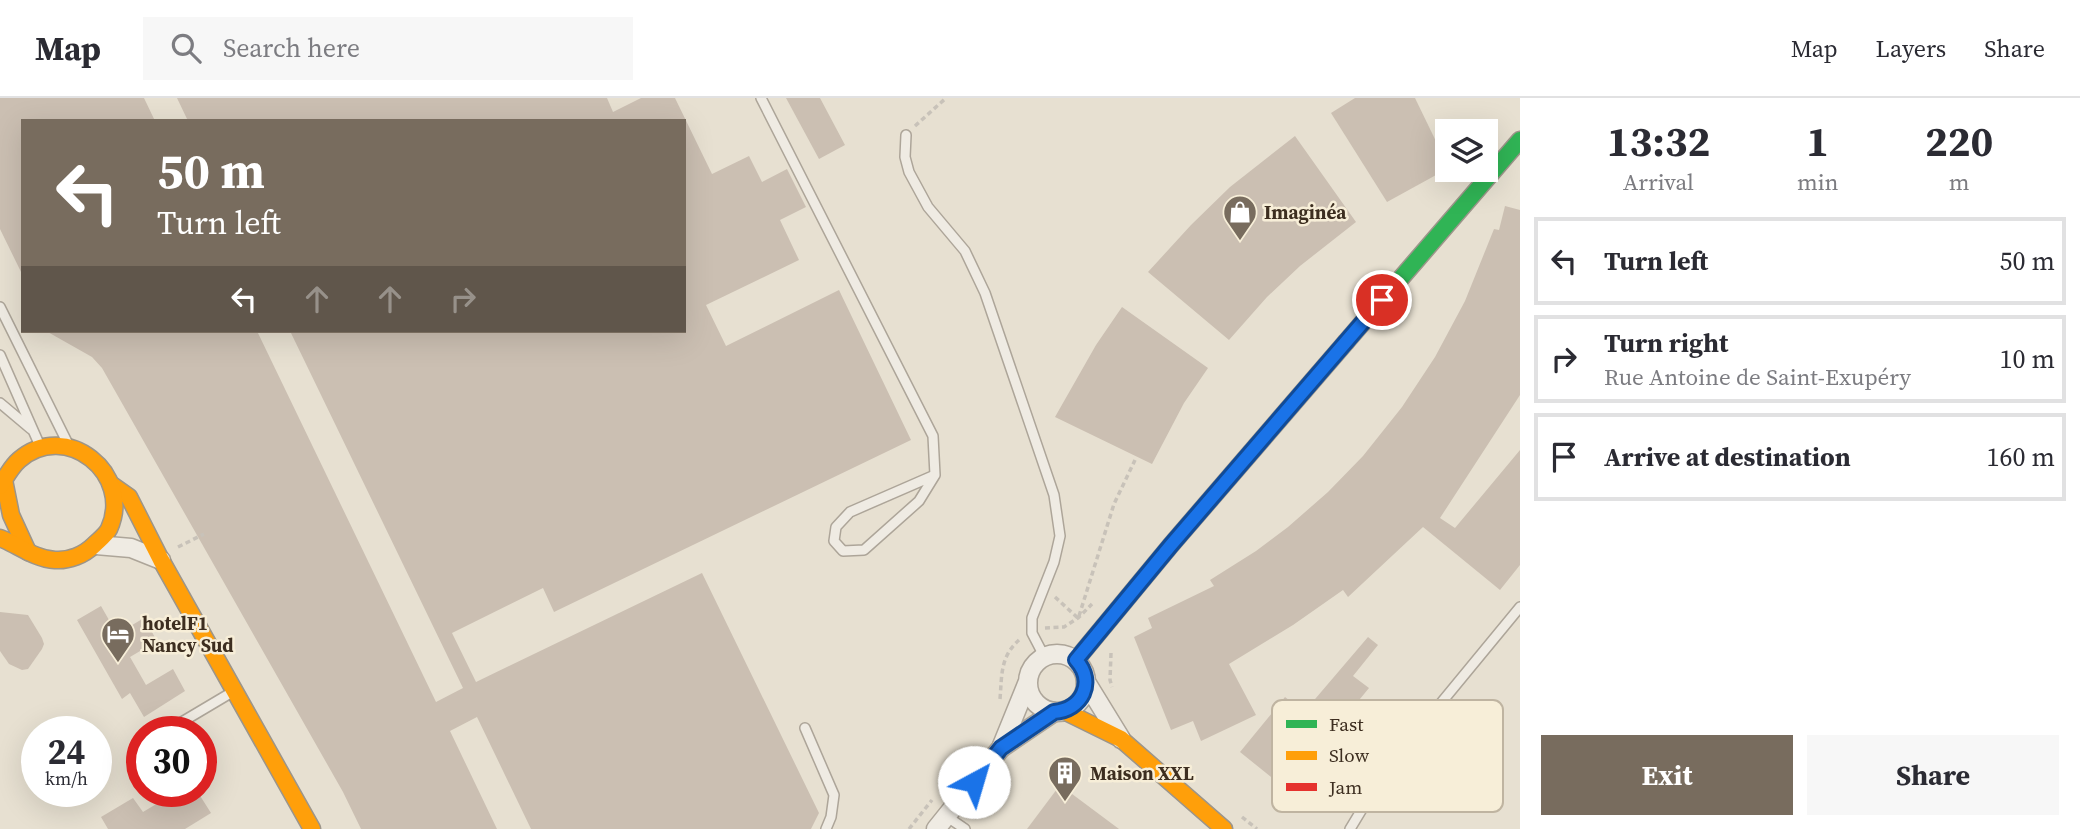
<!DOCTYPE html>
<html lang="en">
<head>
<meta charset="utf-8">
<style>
  body { margin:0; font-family:"Source Serif 4",serif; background:#f7f7f7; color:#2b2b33; height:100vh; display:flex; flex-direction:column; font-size:26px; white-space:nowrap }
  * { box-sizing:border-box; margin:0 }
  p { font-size:23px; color:#7c7c81 }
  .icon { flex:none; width:38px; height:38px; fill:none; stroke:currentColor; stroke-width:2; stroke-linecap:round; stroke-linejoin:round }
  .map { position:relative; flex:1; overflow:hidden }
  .side { display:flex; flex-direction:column; background:#fff; width:560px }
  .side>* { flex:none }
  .top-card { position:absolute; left:21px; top:21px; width:665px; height:214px; border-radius:0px; box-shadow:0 7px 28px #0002; background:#786c5e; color:#fff; overflow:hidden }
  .fabs { position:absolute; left:1435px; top:21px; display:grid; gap:14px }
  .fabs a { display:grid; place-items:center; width:63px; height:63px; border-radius:0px; background:#fff; box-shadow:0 7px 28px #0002; font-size:35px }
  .speed { position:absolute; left:21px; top:618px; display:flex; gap:14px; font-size:35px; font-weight:700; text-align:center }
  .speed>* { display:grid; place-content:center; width:91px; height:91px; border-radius:50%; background:#fff; box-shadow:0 7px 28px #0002; line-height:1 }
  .speed small { font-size:18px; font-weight:400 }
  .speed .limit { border:10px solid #d22; background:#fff; color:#111 }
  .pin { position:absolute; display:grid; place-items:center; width:60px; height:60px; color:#fff; margin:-30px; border:4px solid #fff; border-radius:50%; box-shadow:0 2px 7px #0007 }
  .me { position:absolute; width:77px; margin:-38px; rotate:39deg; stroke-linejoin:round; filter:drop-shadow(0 0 5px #0008) }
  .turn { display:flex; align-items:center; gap:24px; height:147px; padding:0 21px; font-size:32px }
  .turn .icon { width:91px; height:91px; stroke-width:2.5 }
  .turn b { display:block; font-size:49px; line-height:60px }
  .lanes { display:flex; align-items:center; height:66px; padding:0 21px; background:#0003; justify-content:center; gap:35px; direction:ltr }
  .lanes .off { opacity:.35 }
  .eta { display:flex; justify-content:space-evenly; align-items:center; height:119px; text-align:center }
  .eta b { font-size:42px; font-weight:700; line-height:49px }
  .button { display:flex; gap:14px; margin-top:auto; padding:14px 21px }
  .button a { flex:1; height:80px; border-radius:0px; background:#786c5e; color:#fff; font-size:28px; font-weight:700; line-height:80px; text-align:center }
  .button a+a { background:#f7f7f7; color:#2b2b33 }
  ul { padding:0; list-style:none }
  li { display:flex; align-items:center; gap:21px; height:88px; margin:0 14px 10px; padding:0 7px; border:4px solid #e1e1e2; border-radius:0px }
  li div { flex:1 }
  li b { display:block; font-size:26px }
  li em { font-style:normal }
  header { display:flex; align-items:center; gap:42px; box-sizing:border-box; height:98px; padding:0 35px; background:#fff; border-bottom:2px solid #e1e1e2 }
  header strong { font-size:33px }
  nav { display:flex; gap:38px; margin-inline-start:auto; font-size:24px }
  .search { width:490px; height:63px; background:#f7f7f7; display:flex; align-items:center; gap:18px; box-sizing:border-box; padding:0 24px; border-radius:0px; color:#7c7c81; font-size:26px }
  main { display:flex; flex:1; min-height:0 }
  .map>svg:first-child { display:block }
  .building { fill:#cbbfb2 }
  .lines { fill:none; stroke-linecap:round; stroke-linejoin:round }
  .lane-casing { stroke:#ada599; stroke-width:12 }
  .street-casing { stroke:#ada599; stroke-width:21 }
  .fast-casing { stroke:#9c958a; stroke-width:19 }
  .slow-casing { stroke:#9c958a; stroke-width:19 }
  .jam-casing { stroke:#9c958a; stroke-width:19 }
  .path { stroke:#c8c2b9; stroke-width:3.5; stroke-dasharray:5 3.5; stroke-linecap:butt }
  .lane { stroke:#efebe3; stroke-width:9 }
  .street { stroke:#efebe3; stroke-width:18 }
  .fast { stroke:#30b455; stroke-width:16 }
  .slow { stroke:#ff9f0a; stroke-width:16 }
  .jam { stroke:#e5322d; stroke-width:16 }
  .route-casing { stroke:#114b97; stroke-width:18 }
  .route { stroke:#1a73e8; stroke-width:12 }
  .labels { text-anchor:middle; stroke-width:5; stroke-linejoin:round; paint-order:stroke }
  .poi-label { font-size:19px; font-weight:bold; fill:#3d2e20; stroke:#f7eed8; text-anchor:start }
  .key { fill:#f7eed8; stroke:#bfb4a1; stroke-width:2 }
  .key-label { font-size:19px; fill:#3d2e20 }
</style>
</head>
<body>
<header>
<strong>Map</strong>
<div class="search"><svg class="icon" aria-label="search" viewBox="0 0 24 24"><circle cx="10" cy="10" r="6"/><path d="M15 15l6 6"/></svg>Search here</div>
<nav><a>Map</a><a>Layers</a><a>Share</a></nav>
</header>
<main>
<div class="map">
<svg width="1520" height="731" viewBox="0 0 1520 731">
  <rect width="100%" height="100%" fill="#e7e0d1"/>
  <!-- building -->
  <g class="building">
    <polygon points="0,0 144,0 155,23 23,23 23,178 0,131"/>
    <polygon points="177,0 607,0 613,14 641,0 675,0 712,76 749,58 762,84 787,71 806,109 780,122 799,162 706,207 726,248 839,192 911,342 554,514 543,490 452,535 476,584 702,475 819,715 811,731 531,731 477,619 450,633 497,731 361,731 343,694 102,270 92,259 46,233 257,233 436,604 463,590 290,233 684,233 684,23 188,23"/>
    <polygon points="786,0 820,0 845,47 819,61"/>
    <polygon points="1355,0 1415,0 1447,66 1447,71 1387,104 1331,15"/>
    <polygon points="1295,38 1356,124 1300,168 1267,199 1229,242 1148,174 1191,127 1230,89"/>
    <polygon points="1505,108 1520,112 1520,297 1440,420 1455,430 1520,352 1520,467 1500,492 1423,429 1348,499 1343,492 1293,527 1229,566 1256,617 1201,643 1193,623 1171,632 1134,539 1152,530 1148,520 1214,488 1210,482 1256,453 1288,429 1328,394 1363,358 1402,309 1435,259 1465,203 1494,131 1499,132"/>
    <polygon points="1122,209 1208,270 1184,305 1152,366 1055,319 1096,247"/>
    <polygon points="101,508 117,536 144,520 157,543 130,559 146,587 173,571 185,593 144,619 130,595 122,601 77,522"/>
    <polygon points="0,514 28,517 42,540 44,546 42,551 28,571 22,572 9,566 0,553"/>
    <polygon points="1368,539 1378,547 1353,578 1369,590 1286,691 1240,654 1285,599 1304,614"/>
    <polygon points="1060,687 1119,731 1027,731"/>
    <polygon points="178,693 197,693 211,715 185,731 108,731 101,719 133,700 143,714"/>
  </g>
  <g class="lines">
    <!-- lane casing -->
    <g class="lane-casing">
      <g id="lane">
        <polyline points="761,0 933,338 935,377 919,403 864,452 843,453 834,443 836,429 850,414 935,377"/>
        <polyline points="906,37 905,59 909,74 928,109 965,153 985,195 1054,397 1060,438 1054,464 1032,520 1032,535 1044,558"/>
        <polyline points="0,209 67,344"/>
        <polyline points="0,257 40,348"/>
        <polyline points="0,305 31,331"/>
        <polyline points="805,630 834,697 831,719 826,731"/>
        <polyline points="165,634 234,593"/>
        <polyline points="946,718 965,731"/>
        <polyline points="1350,731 1385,673 1520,509"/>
      </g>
    </g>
    <!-- street casing -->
    <g class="street-casing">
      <g id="street">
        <polyline points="96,447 131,450 161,462"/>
        <circle cx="1057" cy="585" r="29"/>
        <polyline points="1086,584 1121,641"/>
        <polyline points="1001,650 1054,614"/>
        <polyline points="936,731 1001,650 1027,586"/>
      </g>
    </g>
    <!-- fast casing -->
    <g class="fast-casing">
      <polyline id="fast" points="1346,244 1520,42"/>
    </g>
    <!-- slow casing -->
    <g class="slow-casing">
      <g id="slow">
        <polyline points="4,382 11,417 28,454"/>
        <polyline points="112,387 129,399 161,462 312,731"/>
        <path d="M0 388C6 379 11 369 19 362 66 321 134 376 109 431 106 437 99 442 94 447 84 457 69 463 55 462 35 461 18 447 0 440"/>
        <polyline points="1064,613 1121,641 1224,731"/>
      </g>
    </g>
    <!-- jam casing -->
    <g class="jam-casing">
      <polyline id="jam" points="1076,562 1171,447 1346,244"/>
    </g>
    <!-- path -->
    <g class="path">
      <polyline points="915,28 946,0"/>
      <polyline points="178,449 204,436"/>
      <polyline points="1055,499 1080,522"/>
      <polyline points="1079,518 1114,406 1135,362"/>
      <polyline points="1045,530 1064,529 1078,520 1092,506"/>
      <polyline points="1111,555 1110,582 1112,589"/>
      <path d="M1000 601C1002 577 1000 559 1019 542"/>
      <polyline points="1242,719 1257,731"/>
      <polyline points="909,731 932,702"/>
    </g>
    <!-- lane -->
    <use href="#lane" class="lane"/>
    <!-- street -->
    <use href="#street" class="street"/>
    <!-- fast -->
    <use href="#fast" class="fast"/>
    <!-- slow -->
    <use href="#slow" class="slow"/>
    <!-- jam -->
    <use href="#jam" class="jam"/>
  </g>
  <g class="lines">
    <!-- route casing -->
    <g class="route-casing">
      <path id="route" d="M974 684 1001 650 1054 614C1082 612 1096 584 1076 562L1171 447 1382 202"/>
    </g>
    <!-- route -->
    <use href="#route" class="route"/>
  </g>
  <!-- icons -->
  <defs>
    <g id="shop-pin" transform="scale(1.75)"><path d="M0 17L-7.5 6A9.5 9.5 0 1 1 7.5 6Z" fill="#786c5e" stroke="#f7eed8"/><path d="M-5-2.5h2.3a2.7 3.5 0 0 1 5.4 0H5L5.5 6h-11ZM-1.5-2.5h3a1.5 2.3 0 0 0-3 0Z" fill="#fff"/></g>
    <g id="hotel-pin" transform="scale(1.75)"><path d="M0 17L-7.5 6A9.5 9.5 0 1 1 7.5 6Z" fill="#786c5e" stroke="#f7eed8"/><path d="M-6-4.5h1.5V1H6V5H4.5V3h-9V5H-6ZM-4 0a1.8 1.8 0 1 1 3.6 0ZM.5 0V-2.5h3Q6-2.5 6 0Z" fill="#fff"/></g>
    <g id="building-pin" transform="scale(1.75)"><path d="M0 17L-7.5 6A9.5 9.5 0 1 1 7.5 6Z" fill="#786c5e" stroke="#f7eed8"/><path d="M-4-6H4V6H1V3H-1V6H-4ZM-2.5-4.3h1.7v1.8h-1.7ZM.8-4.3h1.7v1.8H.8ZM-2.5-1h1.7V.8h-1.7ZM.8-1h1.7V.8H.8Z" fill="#fff"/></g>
  </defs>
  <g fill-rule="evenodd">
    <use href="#shop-pin" x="1240" y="114"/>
    <use href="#hotel-pin" x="118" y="536"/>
    <use href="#building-pin" x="1065" y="675"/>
  </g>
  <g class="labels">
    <!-- poi labels -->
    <g class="poi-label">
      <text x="1264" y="121">Imaginéa</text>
      <text x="142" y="532">hotelF1<tspan x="142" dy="22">Nancy Sud</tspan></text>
      <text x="1090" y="682">Maison XXL</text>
    </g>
  </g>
  <!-- legend -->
  <rect x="1272" y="602" width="231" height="112" rx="10" class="key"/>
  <rect x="1286" y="622" width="31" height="8" fill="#30b455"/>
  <rect x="1286" y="653" width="31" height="9" fill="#ff9f0a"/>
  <rect x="1286" y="685" width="31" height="8" fill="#e5322d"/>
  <g class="key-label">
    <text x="1329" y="633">Fast</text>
    <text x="1329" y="664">Slow</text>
    <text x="1329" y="696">Jam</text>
  </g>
</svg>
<div class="fabs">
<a><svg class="icon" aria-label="layers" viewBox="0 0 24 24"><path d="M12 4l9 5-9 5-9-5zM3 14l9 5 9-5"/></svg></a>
</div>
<div class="speed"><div>24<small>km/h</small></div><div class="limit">30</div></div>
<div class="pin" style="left:1382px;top:202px;background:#d93025"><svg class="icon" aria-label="arrive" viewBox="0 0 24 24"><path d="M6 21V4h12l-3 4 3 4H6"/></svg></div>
<svg class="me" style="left:974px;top:684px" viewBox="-20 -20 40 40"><circle r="19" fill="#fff"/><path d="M0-13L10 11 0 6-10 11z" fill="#1a73e8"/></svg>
<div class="top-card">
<div class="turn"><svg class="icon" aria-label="left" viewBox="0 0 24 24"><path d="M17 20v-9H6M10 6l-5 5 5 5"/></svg><div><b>50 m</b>Turn left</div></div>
<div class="lanes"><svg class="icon" aria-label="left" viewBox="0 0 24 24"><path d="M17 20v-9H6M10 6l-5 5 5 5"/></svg><svg class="icon off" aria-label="ahead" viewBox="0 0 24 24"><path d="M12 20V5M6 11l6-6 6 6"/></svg><svg class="icon off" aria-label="ahead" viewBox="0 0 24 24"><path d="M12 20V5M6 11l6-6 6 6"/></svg><svg class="icon off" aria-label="right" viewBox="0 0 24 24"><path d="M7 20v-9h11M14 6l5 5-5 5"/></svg></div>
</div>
</div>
<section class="side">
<div class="eta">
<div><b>13:32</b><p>Arrival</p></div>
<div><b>1</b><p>min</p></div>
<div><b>220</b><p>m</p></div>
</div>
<ul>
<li><svg class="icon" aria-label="left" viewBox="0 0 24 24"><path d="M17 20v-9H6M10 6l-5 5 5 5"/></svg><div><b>Turn left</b></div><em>50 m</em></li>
<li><svg class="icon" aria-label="right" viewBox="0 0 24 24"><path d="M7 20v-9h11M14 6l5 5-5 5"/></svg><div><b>Turn right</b><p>Rue Antoine de Saint-Exupéry</p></div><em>10 m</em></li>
<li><svg class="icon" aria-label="arrive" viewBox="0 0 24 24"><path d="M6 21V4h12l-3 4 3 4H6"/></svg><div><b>Arrive at destination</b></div><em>160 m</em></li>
</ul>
<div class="button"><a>Exit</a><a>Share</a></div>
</section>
</main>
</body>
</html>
